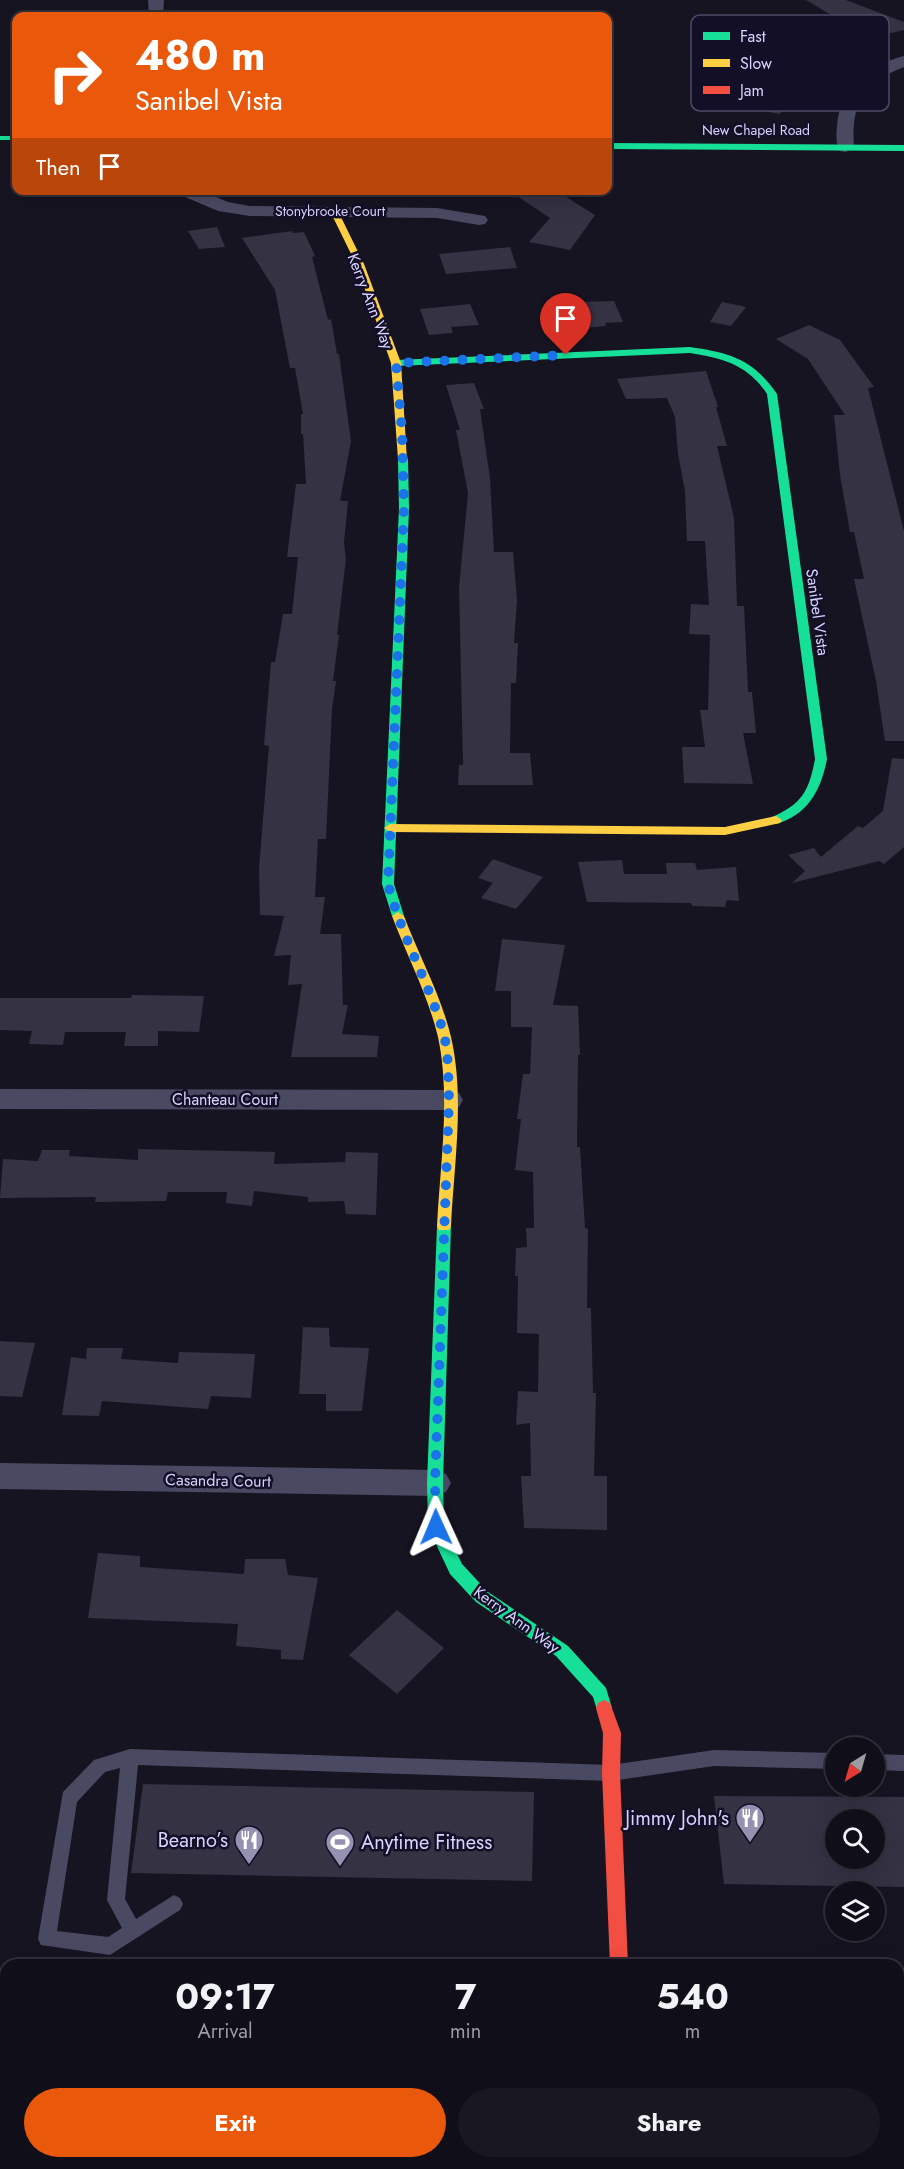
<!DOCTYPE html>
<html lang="en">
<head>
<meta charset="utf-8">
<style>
  body { margin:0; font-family:Jost,sans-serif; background:#191822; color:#f1f3f6; height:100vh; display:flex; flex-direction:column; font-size:22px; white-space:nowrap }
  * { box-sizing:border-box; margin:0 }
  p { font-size:20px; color:#9c9ca2 }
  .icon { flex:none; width:33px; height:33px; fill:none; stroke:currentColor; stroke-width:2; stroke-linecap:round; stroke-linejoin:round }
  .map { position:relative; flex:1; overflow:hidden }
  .side { position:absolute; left:0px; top:1959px; width:904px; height:210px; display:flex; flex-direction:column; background:#100f19; border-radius:18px 18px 0 0; box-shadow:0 6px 24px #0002,0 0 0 2px #302f38 }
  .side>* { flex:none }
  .top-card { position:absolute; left:12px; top:12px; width:600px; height:183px; border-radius:12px; box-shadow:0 6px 24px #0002,0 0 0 2px #302f38; background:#ea580c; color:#fff; overflow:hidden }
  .needle { width:39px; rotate:217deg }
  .fabs { position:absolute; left:825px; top:1737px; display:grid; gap:12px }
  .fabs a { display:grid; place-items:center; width:60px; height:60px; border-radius:50%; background:#100f19; box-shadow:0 6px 24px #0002,0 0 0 2px #302f38; font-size:30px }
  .pin { position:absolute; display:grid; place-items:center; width:51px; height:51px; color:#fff; margin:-62px -26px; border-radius:50% 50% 50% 0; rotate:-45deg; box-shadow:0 0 6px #0007 }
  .pin .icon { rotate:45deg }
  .me { position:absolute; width:66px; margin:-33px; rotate:359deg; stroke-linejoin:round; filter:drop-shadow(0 0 4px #0008) }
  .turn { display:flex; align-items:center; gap:21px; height:126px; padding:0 24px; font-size:27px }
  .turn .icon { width:78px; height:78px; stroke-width:2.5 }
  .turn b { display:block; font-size:42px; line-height:51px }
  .then { display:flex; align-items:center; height:57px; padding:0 24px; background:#0003; gap:12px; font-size:22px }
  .eta { display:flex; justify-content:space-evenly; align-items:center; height:102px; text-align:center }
  .eta b { font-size:36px; font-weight:700; line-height:42px }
  .cta { display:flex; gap:12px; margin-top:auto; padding:12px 24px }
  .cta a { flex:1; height:69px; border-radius:36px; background:#ea580c; color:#fff; font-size:24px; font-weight:700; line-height:69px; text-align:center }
  .cta a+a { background:#191822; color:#f1f3f6 }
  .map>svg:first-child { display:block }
  .building { fill:#343243; fill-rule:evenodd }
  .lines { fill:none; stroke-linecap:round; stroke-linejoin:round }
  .lane { fill:#4a4962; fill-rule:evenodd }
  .street { fill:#4a4962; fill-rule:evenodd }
  .fast { fill:#16e098; fill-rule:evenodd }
  .slow { fill:#ffcf43; fill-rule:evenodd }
  .jam { fill:#f24e42; fill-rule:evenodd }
  .route { stroke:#1a73e8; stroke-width:10; stroke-dasharray:0 18 }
  .labels { text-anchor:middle; stroke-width:5; stroke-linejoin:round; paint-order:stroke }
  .far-street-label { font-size:14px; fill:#d9d4ff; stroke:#130f26 }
  .street-label { font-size:16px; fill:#d9d4ff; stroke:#130f26 }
  .near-poi-label { font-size:20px; fill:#d9d4ff; stroke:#130f26; text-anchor:end }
  .key { fill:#130f26; stroke:#4e4a67; stroke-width:1.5 }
  .key-label { font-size:16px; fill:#d9d4ff }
</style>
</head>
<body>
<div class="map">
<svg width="904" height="2169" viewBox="0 0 904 2169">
  <rect width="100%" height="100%" fill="#161421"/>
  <!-- building -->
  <g class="building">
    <polygon points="806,0 846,0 904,22 904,30 870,38"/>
    <polygon points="763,88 792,92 780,114 751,109"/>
    <polygon points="508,190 555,190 595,215 570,250 529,242 550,218"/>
    <polygon points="217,227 225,247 199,249 188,231"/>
    <polygon points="292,231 293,233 304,232 315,256 312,257 328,320 331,319 337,354 339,354 351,441 340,501 348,501 344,543 346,559 337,635 339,635 333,681 336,681 332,709 326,839 318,839 315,897 325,897 320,934 341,934 343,1005 348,1005 342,1034 379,1036 377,1057 291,1057 302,984 288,985 291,955 274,956 284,916 260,915 259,868 269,746 264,745 271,662 275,662 283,614 292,614 298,557 287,557 296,484 306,484 303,434 301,434 301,414 303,414 295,368 290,368 275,290 242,238"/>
    <polygon points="510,247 517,268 446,274 439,254"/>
    <polygon points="614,301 623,322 605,323 606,326 583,328 574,302"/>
    <polygon points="722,302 746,307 731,326 710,322"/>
    <polygon points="470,304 479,325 451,327 453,333 429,335 420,309"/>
    <polygon points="809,325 840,340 874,387 868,388 904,531 904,741 885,741 876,681 854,579 864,579 854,532 850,532 840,475 834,415 845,415 808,359 776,339"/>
    <polygon points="706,371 718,407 716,407 727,446 717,446 734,518 737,606 744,606 748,692 752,692 756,733 743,733 753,784 684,783 682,747 705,747 700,710 708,710 710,635 689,634 691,604 709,605 705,541 687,541 685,491 678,454 675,417 667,398 626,399 617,379"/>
    <polygon points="474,383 484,409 480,409 490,478 494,552 513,552 517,600 514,643 518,643 516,683 511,683 510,753 530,753 533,785 458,785 459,765 463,765 459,587 468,493 456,430 460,430 446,385"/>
    <polygon points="892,758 904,759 904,847 884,864 879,861 792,883 805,871 788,855 814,848 821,857 858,826 863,828 883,811"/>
    <polygon points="493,859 543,877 516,909 481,898 493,883 478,878"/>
    <polygon points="622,860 624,874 667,874 666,863 695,863 697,870 736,867 739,901 727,900 725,907 692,906 691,903 587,902 578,862"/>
    <polygon points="502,939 565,945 553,1005 578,1006 580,1055 578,1055 577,1147 580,1147 585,1228 588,1229 587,1308 591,1308 593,1393 596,1393 594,1476 607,1476 607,1530 524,1528 521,1476 531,1476 530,1423 516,1425 518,1391 538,1392 539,1334 517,1333 518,1276 515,1276 516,1248 527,1247 526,1228 534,1228 533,1172 515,1170 521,1119 517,1119 523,1074 530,1074 532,1027 511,1027 511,991 495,991"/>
    <polygon points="132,995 204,996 199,1032 158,1031 158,1046 124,1046 126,1032 65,1032 63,1045 29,1044 32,1031 0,1030 0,998 131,998"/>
    <polygon points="138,1149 275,1152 274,1164 345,1162 346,1152 378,1153 376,1215 346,1214 344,1201 308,1202 308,1197 254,1191 252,1206 226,1203 227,1192 168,1192 166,1201 95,1202 96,1197 0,1198 3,1159 38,1161 42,1150 70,1150 69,1156 138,1160"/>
    <polygon points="303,1327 329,1328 330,1347 369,1348 362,1411 326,1411 326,1394 299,1394"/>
    <polygon points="0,1341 35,1343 22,1397 0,1396"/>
    <polygon points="87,1348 123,1348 121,1359 178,1363 179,1352 255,1354 251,1398 211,1396 208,1409 102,1401 99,1416 62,1415 71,1357 86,1359"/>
    <polygon points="98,1553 140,1556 140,1567 244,1574 245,1559 285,1559 288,1575 318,1578 303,1660 281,1659 281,1650 236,1646 238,1624 88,1618"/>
    <polygon points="397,1610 444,1648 397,1694 349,1655"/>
    <polygon points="143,1784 534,1792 532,1881 131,1873"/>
    <path d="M714 1796 904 1797V1887L724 1884ZM836 1820H874V1858H836Z"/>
  </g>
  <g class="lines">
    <!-- lane -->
    <g class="lane">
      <path d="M130 1749 611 1765 714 1750 836 1753V1769L714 1766 611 1781 138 1765 125 1899 136 1919 174 1895 180 1898 183 1904 180 1910 110 1955 41 1945 38 1939 63 1792 94 1760ZM120 1768 107 1900 122 1928 108 1937 57 1931 77 1802 105 1772Z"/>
      <polygon points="874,1754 904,1755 904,1771 874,1770"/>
    </g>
    <!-- street -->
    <g class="street">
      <polygon points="148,0 164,0 163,16 149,16"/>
      <path d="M904 56V67C863 83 851 103 854 147L846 152 840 151C836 144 836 135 837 127 839 89 869 65 904 56Z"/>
      <polygon points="176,190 200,190 228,202 250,206 437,208 485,216 488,220 485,224 479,225 437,218 250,216 218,211 178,194"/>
      <polygon points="0,1089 449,1090 459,1093 463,1100 459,1107 449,1110 0,1109"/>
      <polygon points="0,1463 435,1470 446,1474 451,1483 446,1492 435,1496 0,1489"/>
      <rect x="606" y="2163" width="38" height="6"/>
    </g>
    <!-- fast -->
    <g class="fast">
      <rect x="0" y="136" width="16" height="4"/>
      <polygon points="608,143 904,145 904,151 608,149"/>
      <path d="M690 347C730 353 753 359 777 394L827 759C821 790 808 815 776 824L770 820 772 817C802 804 809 791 815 759L767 394C748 365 723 358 690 353L396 366 391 363 396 360Z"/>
      <polygon points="403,456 408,459 409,508 394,884 404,916 398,920 392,916 382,884 399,508 398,459"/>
      <polygon points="444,1221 449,1222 451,1226 443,1483 444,1527 462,1564 488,1592 568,1646 606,1688 612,1708 610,1713 604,1716 598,1713 593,1697 556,1656 476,1602 450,1574 428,1527 427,1483 437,1226 439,1222"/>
    </g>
    <!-- slow -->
    <g class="slow">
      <polygon points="331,209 338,211 364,264 401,363 407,461 403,462 398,459 391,363 356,264 330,211"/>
      <polygon points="776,816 782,820 780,823 725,835 390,832 384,828 390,824 725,827"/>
      <path d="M398 912 404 916C419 956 441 995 451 1037 465 1098 454 1164 451 1226L449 1230H439L437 1226C440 1164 451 1098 438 1037 428 995 407 956 392 916Z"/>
    </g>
    <!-- jam -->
    <polygon class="jam" points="604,1700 610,1703 621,1733 620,1773 628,1965 610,1965 602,1773 603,1733 596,1708 598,1703"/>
  </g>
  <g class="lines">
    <!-- route -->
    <path class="route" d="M436 1527 435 1483 449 1100C448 1077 449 1053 443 1031 428 981 401 935 388 884L404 508 402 431 396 363 566 355"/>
  </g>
  <!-- icons -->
  <defs>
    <g id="restaurant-pin" transform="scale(1.5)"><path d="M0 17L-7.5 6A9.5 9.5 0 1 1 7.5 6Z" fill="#9591b1" stroke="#130f26"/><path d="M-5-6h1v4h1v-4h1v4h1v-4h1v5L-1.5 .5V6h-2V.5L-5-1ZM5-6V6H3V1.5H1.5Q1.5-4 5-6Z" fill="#fff"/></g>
    <g id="stadium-pin" transform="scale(1.5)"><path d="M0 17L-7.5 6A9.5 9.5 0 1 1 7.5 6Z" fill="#9591b1" stroke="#130f26"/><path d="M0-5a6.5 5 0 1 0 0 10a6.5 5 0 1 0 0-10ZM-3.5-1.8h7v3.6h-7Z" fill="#fff"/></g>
  </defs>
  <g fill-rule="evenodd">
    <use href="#restaurant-pin" x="750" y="1818"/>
    <use href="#restaurant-pin" x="249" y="1840"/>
    <use href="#stadium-pin" x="340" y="1842"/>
  </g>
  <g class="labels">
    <!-- far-street labels -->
    <g class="far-street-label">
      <text x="756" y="135">New Chapel Road</text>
      <text x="330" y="216">Stonybrooke Court</text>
    </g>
    <!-- street labels -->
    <g class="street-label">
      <text transform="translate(371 301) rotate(69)" y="6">Kerry Ann Way</text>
      <text transform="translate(818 612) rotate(82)" y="6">Sanibel Vista</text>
      <text x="225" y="1105">Chanteau Court</text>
      <text transform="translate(218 1480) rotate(1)" y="6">Casandra Court</text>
      <text transform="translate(517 1619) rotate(36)" y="6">Kerry Ann Way</text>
    </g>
    <!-- near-poi labels -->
    <g class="near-poi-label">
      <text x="729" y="1825">Jimmy John's</text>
      <text x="228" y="1847">Bearno’s</text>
      <text x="361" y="1849" text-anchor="start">Anytime Fitness</text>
    </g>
  </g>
  <!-- legend -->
  <rect x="691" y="15" width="198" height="96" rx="9" class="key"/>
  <rect x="703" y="32" width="27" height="8" fill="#16e098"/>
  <rect x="703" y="59" width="27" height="8" fill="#ffcf43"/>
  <rect x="703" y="86" width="27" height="8" fill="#f24e42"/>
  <g class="key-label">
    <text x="740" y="42">Fast</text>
    <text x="740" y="69">Slow</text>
    <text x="740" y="96">Jam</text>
  </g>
</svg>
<div class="fabs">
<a><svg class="needle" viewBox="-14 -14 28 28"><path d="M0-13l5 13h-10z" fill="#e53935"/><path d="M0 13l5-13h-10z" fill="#9c9ca2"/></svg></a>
<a><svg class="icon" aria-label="search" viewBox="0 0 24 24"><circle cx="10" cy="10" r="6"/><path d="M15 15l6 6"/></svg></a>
<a><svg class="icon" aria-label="layers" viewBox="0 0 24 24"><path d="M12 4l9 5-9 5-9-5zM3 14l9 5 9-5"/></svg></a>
</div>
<div class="pin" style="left:566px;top:355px;background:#d93025"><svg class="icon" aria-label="arrive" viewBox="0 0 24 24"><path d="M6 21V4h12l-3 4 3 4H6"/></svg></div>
<svg class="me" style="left:436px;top:1527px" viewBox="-20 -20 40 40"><path d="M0-17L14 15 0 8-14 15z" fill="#1a73e8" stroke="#fff" stroke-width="4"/></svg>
<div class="top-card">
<div class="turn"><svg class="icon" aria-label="right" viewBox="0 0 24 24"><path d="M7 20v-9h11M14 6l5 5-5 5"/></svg><div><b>480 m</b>Sanibel Vista</div></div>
<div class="then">Then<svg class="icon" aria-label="arrive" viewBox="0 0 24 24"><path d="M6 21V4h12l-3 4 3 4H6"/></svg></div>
</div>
<section class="side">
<div class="eta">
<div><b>09:17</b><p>Arrival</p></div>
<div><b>7</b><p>min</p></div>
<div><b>540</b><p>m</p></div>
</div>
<div class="cta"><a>Exit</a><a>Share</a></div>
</section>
</div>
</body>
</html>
